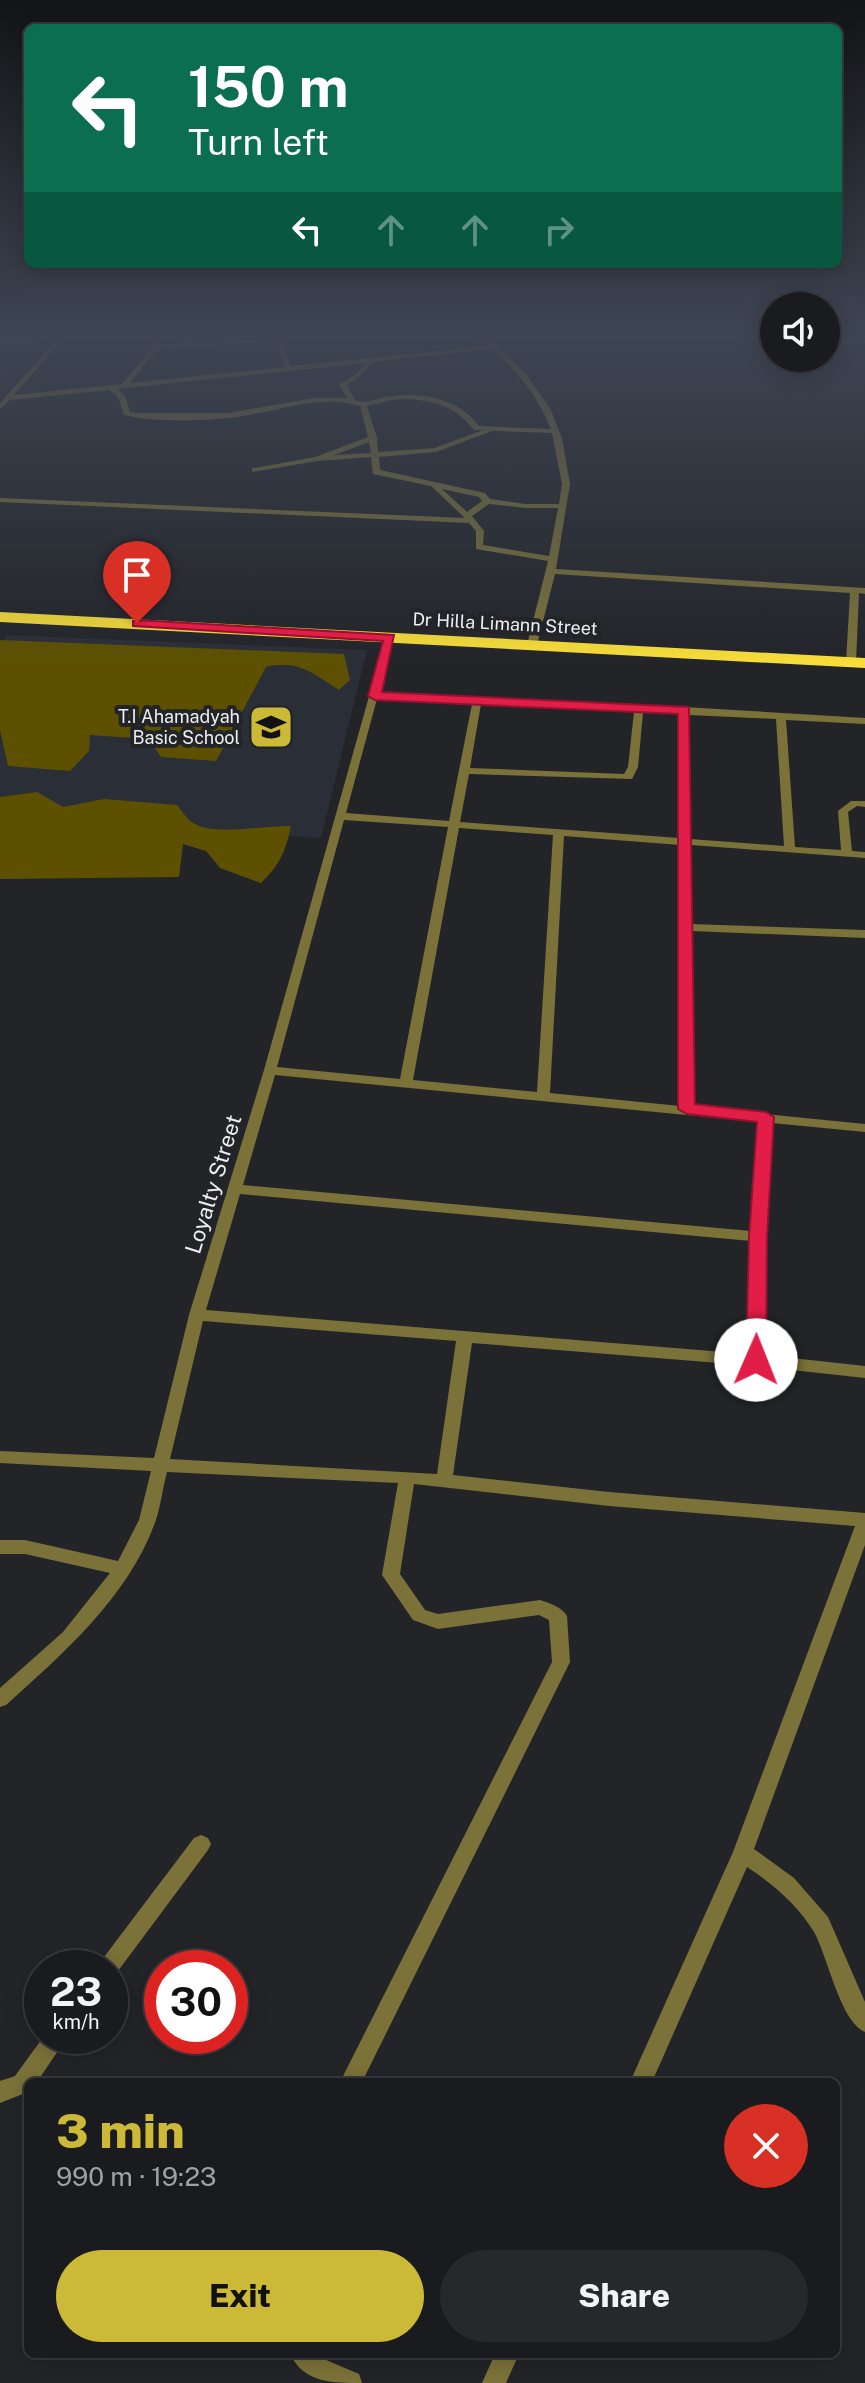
<!DOCTYPE html>
<html lang="en">
<head>
<meta charset="utf-8">
<style>
  body { margin:0; font-family:"Public Sans",sans-serif; background:#27282b; color:#f1f3f6; height:100vh; display:flex; flex-direction:column; font-size:30px; white-space:nowrap }
  * { box-sizing:border-box; margin:0 }
  p { font-size:26px; color:#9fa1a4 }
  .icon { flex:none; width:44px; height:44px; fill:none; stroke:currentColor; stroke-width:2; stroke-linecap:round; stroke-linejoin:round }
  .map { position:relative; flex:1; overflow:hidden }
  .drawer { position:absolute; left:24px; top:2078px; width:816px; height:280px; display:flex; flex-direction:column; background:#1a1b1e; border-radius:12px; box-shadow:0 4px 20px #0003,0 0 0 2px #38393c }
  .drawer>* { flex:none }
  .top-card { position:absolute; left:24px; top:24px; width:818px; height:244px; border-radius:12px; box-shadow:0 4px 20px #0003,0 0 0 2px #38393c; background:#0b6e4f; color:#fff; overflow:hidden }
  .fabs { position:absolute; left:760px; top:292px; display:grid; gap:16px }
  .fabs a { display:grid; place-items:center; width:80px; height:80px; border-radius:50%; background:#1a1b1e; box-shadow:0 4px 20px #0003,0 0 0 2px #38393c; font-size:40px }
  .speed { position:absolute; left:24px; top:1950px; display:flex; gap:16px; font-size:40px; font-weight:700; text-align:center }
  .speed>* { display:grid; place-content:center; width:104px; height:104px; border-radius:50%; background:#1a1b1e; box-shadow:0 4px 20px #0003,0 0 0 2px #38393c; line-height:1 }
  .speed small { font-size:20px; font-weight:400 }
  .speed .limit { border:12px solid #d22; background:#fff; color:#111 }
  .pin { position:absolute; display:grid; place-items:center; width:68px; height:68px; color:#fff; margin:-82px -34px; border-radius:50% 50% 50% 0; rotate:-45deg; box-shadow:0 0 8px #0007 }
  .pin .icon { rotate:45deg }
  .me { position:absolute; width:88px; margin:-44px; rotate:1deg; stroke-linejoin:round; filter:drop-shadow(0 0 6px #0008) }
  .turn { display:flex; align-items:center; gap:28px; height:168px; padding:0 32px; font-size:36px }
  .turn .icon { width:104px; height:104px; stroke-width:2.5 }
  .turn b { display:block; font-size:56px; line-height:68px }
  .lanes { display:flex; align-items:center; height:76px; padding:0 32px; background:#0003; justify-content:center; gap:40px; direction:ltr }
  .lanes .off { opacity:.35 }
  .round { display:grid; place-items:center; flex:none; width:84px; height:84px; border-radius:42px; background:#27282b }
  .overview { display:flex; align-items:center; justify-content:space-between; height:136px; padding:0 32px }
  h1 { font-size:48px; font-weight:800; line-height:60px; color:#cdb938 }
  .action { display:flex; gap:16px; margin-top:auto; padding:16px 32px }
  .action a { flex:1; height:92px; border-radius:48px; background:#cdb938; color:#111; font-size:32px; font-weight:800; line-height:92px; text-align:center }
  .action a+a { background:#27282b; color:#f1f3f6 }
  .map>svg:first-child { display:block }
  .built { fill:#292e37 }
  .forest { fill:#5d5101 }
  .lines { fill:none; stroke-linecap:round; stroke-linejoin:round }
  .street { fill:#7b7239; fill-rule:evenodd }
  .highway { fill:#f9df3a; fill-rule:evenodd }
  .route { fill:#e11d48; stroke:#92132f; stroke-width:2 }
  .labels { text-anchor:middle; stroke-width:8; stroke-linejoin:round; paint-order:stroke }
  .far-street-label { font-size:18px; fill:#eceef1; stroke:#222428 }
  .far-poi-label { font-size:18px; fill:#eceef1; stroke:#222428; text-anchor:end }
  .street-label { font-size:22px; fill:#eceef1; stroke:#222428 }
</style>
</head>
<body>
<div class="map">
<svg width="865" height="2383" viewBox="0 0 865 2383">
  <rect width="100%" height="100%" fill="#222428"/>
  <!-- built -->
  <g class="built">
    <polygon points="0,334 43,334 0,385"/>
    <polygon points="7,635 367,650 321,838 0,818 0,646"/>
  </g>
  <!-- forest -->
  <g class="forest">
    <path d="M0 640 344 654 350 680 339 690C314 674 297 659 266 667L216 761 161 757 149 739 90 735 89 751 70 771 8 766 0 730Z"/>
    <path d="M37 792 63 807 104 799 177 805C182 811 188 821 195 824 216 836 266 825 291 826 286 851 279 866 261 883L220 868 206 851 183 844 179 877 0 879V797Z"/>
  </g>
  <g class="lines">
    <!-- street -->
    <g class="street">
      <path d="M62 334H68L14 395 122 384 152 347 156 334H162L159 345 304 334 294 339 283 341 291 366 487 346 465 334H472L497 346 526 374 550 408 562 438 570 484 556 569 865 588V594L859 593 856 662 851 665 846 662 850 593 555 574 537 645 532 648 527 645 548 561 476 549V531L469 523 0 502V498L465 518 431 486 373 474 371 457 317 461 252 472V468H255L315 457 368 437 360 406C321 394 282 410 243 416 208 421 158 423 124 415L118 397 109 390 10 400 0 409V403ZM276 341 285 367 130 383 157 349ZM493 349C519 374 537 395 551 429L479 426C458 398 420 391 386 397 376 399 366 404 355 400L347 385 360 376 373 362ZM366 363 356 374 339 384 347 398H314L228 413H135L130 412 125 396 117 389ZM408 399C436 401 457 407 474 430H483L435 448 378 452 377 438 367 406 392 400ZM492 431 552 433 562 484 559 504H526L490 499 485 493 380 470 379 457 436 452ZM369 442 371 453 334 455ZM442 489 479 497 482 501 467 512ZM489 504 526 508H558L549 556 483 545 484 531 472 516Z"/>
      <rect x="826" y="339" width="39" height="4"/>
      <path d="M386 636 394 638 379 693 684 707 865 718V724L786 720 795 847 841 850 838 811 851 801H865V807L857 806 848 812 852 851 865 852V858L691 845V924L865 930V938L692 931 694 1107 865 1124V1132L772 1123 765 1237 764 1355 865 1366V1378L756 1366 472 1343 453 1475 609 1492 865 1513V1545L754 1849 794 1878 828 1917 865 2002V2032C840 2021 828 1957 814 1932 798 1905 773 1884 747 1867L652 2082H630L733 1852 855 1526 609 1506 414 1484 400 1574 425 1610 438 1614 540 1600C549 1603 562 1607 567 1616L570 1662 362 2082H340L552 1662 549 1620 539 1615 438 1629 413 1620 382 1575 398 1483 167 1472C163 1487 161 1504 156 1520 129 1596 65 1652 6 1705L0 1707V1688L63 1632 110 1573 25 1554H0V1540H25L118 1561 139 1520 151 1471 0 1463V1451L154 1458 189 1315 264 1070ZM377 699 472 704 449 821 346 813ZM481 704 634 712 628 767 624 774 470 768ZM643 713 679 714V838L460 822 469 774 632 779 638 767ZM689 715 776 719 784 846 690 839ZM344 820 448 827 400 1079 277 1067ZM459 828 553 835 537 1092 413 1080ZM564 836 680 845V1106L550 1093ZM275 1075 759 1122 751 1231 243 1185ZM240 1194 751 1241 748 1354 206 1310ZM203 1321 456 1341 437 1474 170 1459Z"/>
      <polygon points="201,1835 208,1838 211,1844 208,1850 115,1975 110,1977 110,1968 98,1968 101,1961 194,1838"/>
      <polygon points="44,2036 68,2036 37,2082 28,2082 28,2092 0,2103 0,2081 15,2076"/>
      <path d="M290 2354H319L326 2360 359 2374 362 2383C332 2383 304 2383 290 2354Z"/>
      <polygon points="495,2354 519,2354 506,2383 482,2383"/>
    </g>
    <!-- highway -->
    <polygon class="highway" points="0,612 865,658 865,668 0,622"/>
  </g>
  <!-- sky -->
  <linearGradient id="sky" x2="0" y2="1"><stop stop-color="#131416"/><stop offset="0.5" stop-color="#3e4553"/><stop offset="1" stop-color="#3e4553" stop-opacity="0"/></linearGradient>
  <rect width="865" height="667" fill="url(#sky)"/>
  <!-- route -->
  <polygon class="route" points="137,620 394,635 382,692 689,707 695,1104 766,1112 774,1117 767,1237 766,1360 763,1365 749,1365 746,1360 749,1237 757,1122 687,1114 678,1109 678,714 375,700 368,696 383,641 133,626 133,621"/>
  <!-- icons -->
  <defs>
    <g id="school-square" transform="scale(2.3)"><rect x="-9" y="-9" width="18" height="18" rx="4" fill="#cdb938" stroke="#222428"/><path d="M0-5L7-2L0 1L-7-2ZM-4 1L0 2.5L4 1V4Q0 6-4 4Z" fill="#111"/></g>
  </defs>
  <g fill-rule="evenodd">
    <use href="#school-square" x="271" y="727"/>
  </g>
  <g class="labels">
    <!-- far-street labels -->
    <g class="far-street-label">
      <text transform="translate(505 624) rotate(3)" y="6">Dr Hilla Limann Street</text>
    </g>
    <!-- far-poi labels -->
    <g class="far-poi-label">
      <text x="240" y="723">T.I Ahamadyah<tspan x="240" dy="21">Basic School</tspan></text>
    </g>
    <!-- street labels -->
    <g class="street-label">
      <text transform="translate(213 1184) rotate(-73)" y="8">Loyalty Street</text>
    </g>
  </g>
</svg>
<div class="fabs">
<a><svg class="icon" aria-label="sound" viewBox="0 0 24 24"><path d="M4 9h4l5-4v14l-5-4H4zM17 9q2 3 0 6"/></svg></a>
</div>
<div class="speed"><div>23<small>km/h</small></div><div class="limit">30</div></div>
<div class="pin" style="left:137px;top:623px;background:#d93025"><svg class="icon" aria-label="arrive" viewBox="0 0 24 24"><path d="M6 21V4h12l-3 4 3 4H6"/></svg></div>
<svg class="me" style="left:756px;top:1360px" viewBox="-20 -20 40 40"><circle r="19" fill="#fff"/><path d="M0-13L10 11 0 6-10 11z" fill="#e11d48"/></svg>
<div class="top-card">
<div class="turn"><svg class="icon" aria-label="left" viewBox="0 0 24 24"><path d="M17 20v-9H6M10 6l-5 5 5 5"/></svg><div><b>150 m</b>Turn left</div></div>
<div class="lanes"><svg class="icon" aria-label="left" viewBox="0 0 24 24"><path d="M17 20v-9H6M10 6l-5 5 5 5"/></svg><svg class="icon off" aria-label="ahead" viewBox="0 0 24 24"><path d="M12 20V5M6 11l6-6 6 6"/></svg><svg class="icon off" aria-label="ahead" viewBox="0 0 24 24"><path d="M12 20V5M6 11l6-6 6 6"/></svg><svg class="icon off" aria-label="right" viewBox="0 0 24 24"><path d="M7 20v-9h11M14 6l5 5-5 5"/></svg></div>
</div>
<section class="drawer">
<div class="overview"><div><h1>3 min</h1><p>990 m · 19:23</p></div><a class="round" style="background:#d93025;color:#fff"><svg class="icon" aria-label="close" viewBox="0 0 24 24"><path d="M6 6l12 12M18 6L6 18"/></svg></a></div>
<div class="action"><a>Exit</a><a>Share</a></div>
</section>
</div>
</body>
</html>
